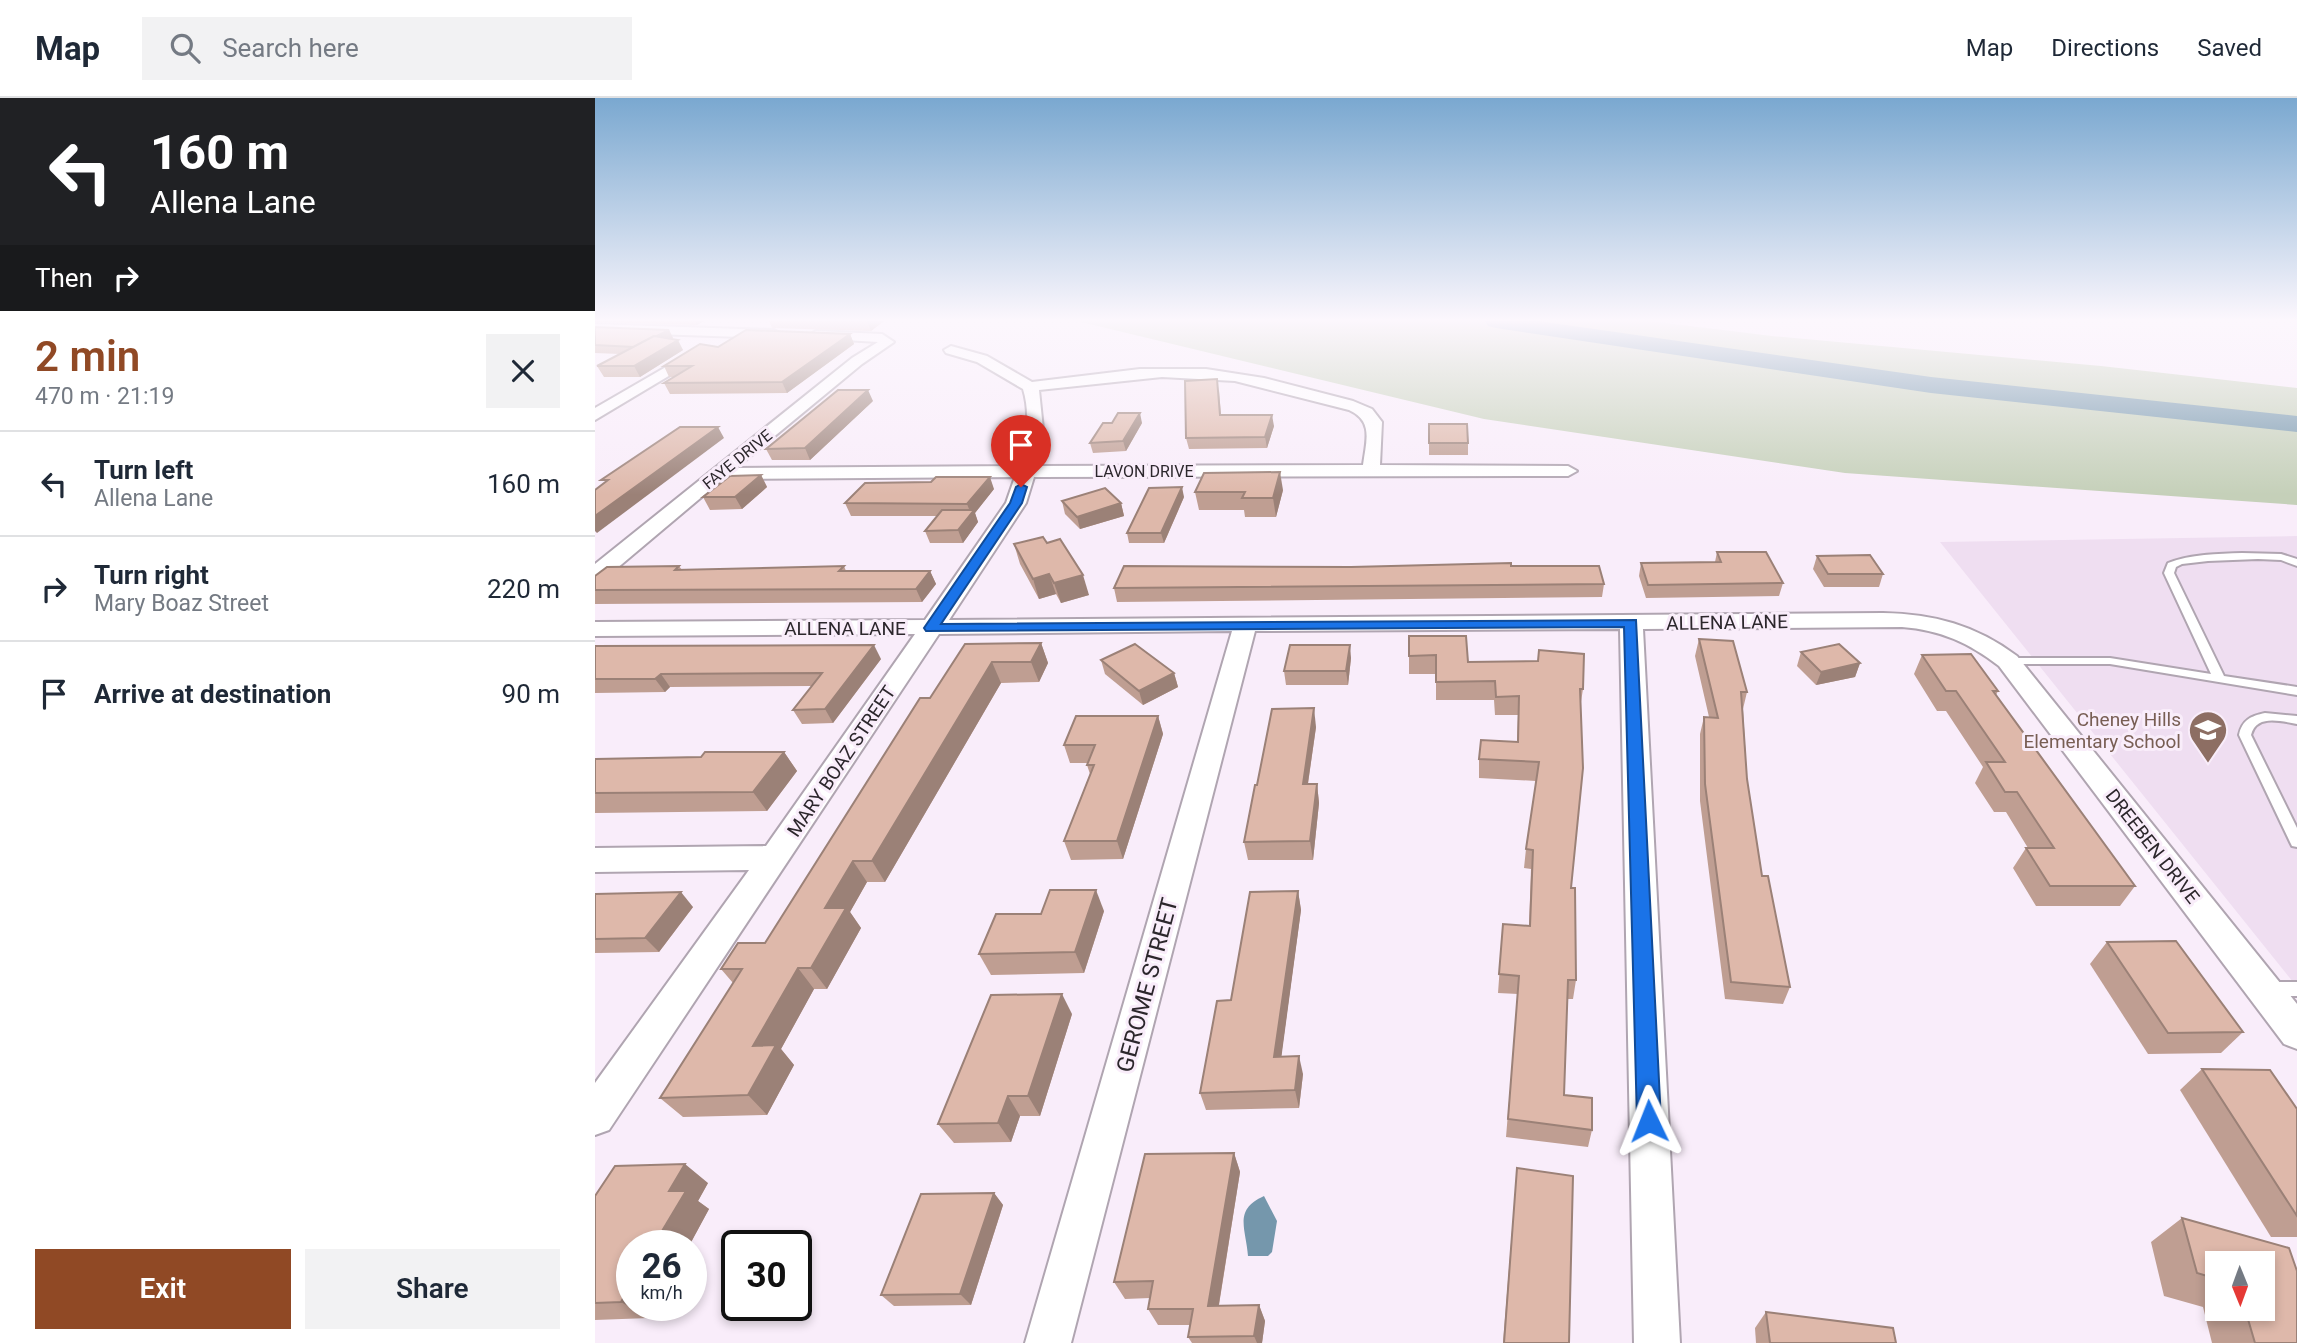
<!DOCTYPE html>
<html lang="en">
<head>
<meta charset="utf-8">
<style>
  body { margin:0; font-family:Roboto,sans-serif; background:#f2f2f3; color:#1f2937; height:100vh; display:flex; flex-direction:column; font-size:26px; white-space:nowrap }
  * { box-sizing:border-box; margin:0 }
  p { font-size:23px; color:#747a83 }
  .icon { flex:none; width:38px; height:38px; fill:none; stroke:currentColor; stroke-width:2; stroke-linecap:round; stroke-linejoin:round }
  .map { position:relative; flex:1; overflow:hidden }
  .panel { display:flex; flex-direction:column; background:#fff; width:595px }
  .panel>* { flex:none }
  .top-card { background:#202124; color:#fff; overflow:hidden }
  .needle { width:46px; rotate:179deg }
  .controls { position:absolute; left:1610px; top:1153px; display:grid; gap:14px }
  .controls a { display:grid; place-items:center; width:70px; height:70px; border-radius:0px; background:#fff; box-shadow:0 4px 10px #0003; font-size:35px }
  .speed { position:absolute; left:21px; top:1132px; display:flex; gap:14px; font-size:35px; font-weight:700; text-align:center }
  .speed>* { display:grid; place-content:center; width:91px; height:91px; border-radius:50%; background:#fff; box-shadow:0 4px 10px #0003; line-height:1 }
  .speed small { font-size:18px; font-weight:400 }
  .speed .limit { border:4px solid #111; border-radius:10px; background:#fff; color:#111 }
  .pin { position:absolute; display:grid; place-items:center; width:60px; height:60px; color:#fff; margin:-72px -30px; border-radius:50% 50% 50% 0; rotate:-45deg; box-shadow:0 0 7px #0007 }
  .pin .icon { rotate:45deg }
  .me { position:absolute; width:77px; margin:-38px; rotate:358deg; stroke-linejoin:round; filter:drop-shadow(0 0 5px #0008) }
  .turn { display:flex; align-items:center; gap:24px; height:147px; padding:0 35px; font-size:32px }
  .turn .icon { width:91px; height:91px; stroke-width:2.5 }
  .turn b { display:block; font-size:49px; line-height:60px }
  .then { display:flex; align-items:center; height:66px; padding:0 35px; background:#0003; gap:14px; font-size:26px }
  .round { display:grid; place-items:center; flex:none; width:74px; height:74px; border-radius:0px; background:#f2f2f3 }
  .head { display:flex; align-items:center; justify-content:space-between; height:119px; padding:0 35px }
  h1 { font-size:42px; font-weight:600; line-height:52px; color:#904925 }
  .button { display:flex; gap:14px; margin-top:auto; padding:14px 35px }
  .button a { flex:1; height:80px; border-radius:0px; background:#904925; color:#fff; font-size:28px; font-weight:600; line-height:80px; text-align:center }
  .button a+a { background:#f2f2f3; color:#1f2937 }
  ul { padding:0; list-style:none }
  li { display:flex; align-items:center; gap:21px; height:105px; padding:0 35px; border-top:2px solid #e0e1e3 }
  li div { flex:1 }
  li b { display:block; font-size:26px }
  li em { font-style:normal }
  header { display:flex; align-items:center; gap:42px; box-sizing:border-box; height:98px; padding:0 35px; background:#fff; border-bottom:2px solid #e0e1e3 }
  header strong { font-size:33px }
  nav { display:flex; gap:38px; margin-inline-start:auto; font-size:24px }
  .search { width:490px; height:63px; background:#f2f2f3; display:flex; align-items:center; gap:18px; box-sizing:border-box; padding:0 24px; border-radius:0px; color:#747a83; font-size:26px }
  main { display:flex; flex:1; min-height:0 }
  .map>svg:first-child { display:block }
  .built { fill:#efdef1 }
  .green { fill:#c5d0b9 }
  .water { fill:#7597ac }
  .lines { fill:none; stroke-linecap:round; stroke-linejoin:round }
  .river { fill:#7597ac; fill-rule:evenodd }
  .service-casing { stroke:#b0a5b1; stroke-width:4 }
  .minor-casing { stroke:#b0a5b1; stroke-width:4 }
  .service { fill:#fff; fill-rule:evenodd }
  .minor { fill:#fff; fill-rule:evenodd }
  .wall { fill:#bf9e92; fill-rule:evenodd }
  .shaded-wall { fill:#9b8177 }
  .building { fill:#deb8aa; stroke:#9b8177; stroke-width:2 }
  .route { fill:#1a73e8; stroke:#114b97; stroke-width:2 }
  .labels { text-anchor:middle; stroke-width:6; stroke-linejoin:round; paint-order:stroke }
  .far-street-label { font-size:16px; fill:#2c272c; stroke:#f9edfa }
  .street-label { font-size:19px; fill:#2c272c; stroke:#f9edfa }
  .education-label { font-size:19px; fill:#785e54; stroke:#f9edfa; text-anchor:end }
  .near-street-label { font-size:23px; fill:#2c272c; stroke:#f9edfa }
</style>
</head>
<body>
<header>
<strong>Map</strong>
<div class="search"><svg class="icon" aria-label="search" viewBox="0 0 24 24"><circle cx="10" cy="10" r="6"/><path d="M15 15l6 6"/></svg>Search here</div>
<nav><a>Map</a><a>Directions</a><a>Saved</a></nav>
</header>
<main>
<section class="panel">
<div class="top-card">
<div class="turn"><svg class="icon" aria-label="left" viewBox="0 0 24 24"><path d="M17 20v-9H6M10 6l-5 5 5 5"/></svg><div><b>160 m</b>Allena Lane</div></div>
<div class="then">Then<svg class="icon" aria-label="right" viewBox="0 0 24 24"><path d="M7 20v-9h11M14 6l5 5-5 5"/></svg></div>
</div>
<div class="head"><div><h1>2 min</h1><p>470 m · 21:19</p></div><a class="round"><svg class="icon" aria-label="close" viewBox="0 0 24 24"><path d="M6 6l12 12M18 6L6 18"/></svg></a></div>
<ul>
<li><svg class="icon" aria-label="left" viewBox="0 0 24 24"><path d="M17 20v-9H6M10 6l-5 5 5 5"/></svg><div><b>Turn left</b><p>Allena Lane</p></div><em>160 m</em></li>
<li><svg class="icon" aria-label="right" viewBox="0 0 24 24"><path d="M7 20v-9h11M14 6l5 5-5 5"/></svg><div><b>Turn right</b><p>Mary Boaz Street</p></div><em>220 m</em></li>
<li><svg class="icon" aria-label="arrive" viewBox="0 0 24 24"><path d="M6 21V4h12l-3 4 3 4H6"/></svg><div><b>Arrive at destination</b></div><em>90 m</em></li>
</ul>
<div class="button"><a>Exit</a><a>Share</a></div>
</section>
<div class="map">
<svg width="1702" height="1245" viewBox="0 0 1702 1245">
  <rect width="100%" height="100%" fill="#f9edfa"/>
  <!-- built -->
  <polygon class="built" points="1702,438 1702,889 1345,444"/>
  <!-- green -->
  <polygon class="green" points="482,223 1054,223 1177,238 1506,268 1702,290 1702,407 1250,375 889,321"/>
  <!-- water -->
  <path class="water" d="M669 1098 682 1123 677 1154 673 1158H653C651 1130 638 1112 669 1098Z"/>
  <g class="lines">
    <!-- river -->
    <polygon class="river" points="890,223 943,223 1336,279 1702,318 1702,334 1336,295 901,230 893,228"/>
    <!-- service casing -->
    <g class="service-casing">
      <g id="service">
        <path d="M1647 455 1686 456 1702 461V468L1686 462 1663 461 1613 463 1587 466 1581 469 1579 475 1629 578 1702 589V597L1515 566H1413L1407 563 1413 560H1515L1616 576 1569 475 1573 465C1596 456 1622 456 1647 455Z"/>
        <path d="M1670 615 1702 618V626C1686 623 1661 616 1656 637L1702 730V749L1697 748 1695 744 1644 637C1647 622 1656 618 1670 615Z"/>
        <polygon points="1676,884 1702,884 1702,898 1676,898 1670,896 1668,891 1670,886"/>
      </g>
    </g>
    <!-- minor casing -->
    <g class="minor-casing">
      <g id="minor">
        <polygon points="0,226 179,232 186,236 179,240 0,234"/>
        <path d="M221 233 287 236 299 244 267 266 141 370 423 368C431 343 436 317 428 291L382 264 351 255 349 252 356 248 392 258 437 284 545 271H611L669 280 758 303 777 311 787 324 785 367 973 368 982 373 973 378 439 379 431 405 354 522 1288 515C1339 516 1380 527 1422 558L1702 906V951L1689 946 1404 568C1374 545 1346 532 1307 529L1048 531 1085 1245H1039L1025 531 660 533 476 1245H430L637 533 344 536 14 1032 0 1037V985L154 772 0 774V750L171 748 320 536 0 538V524L330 522 411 405 420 379 128 381 8 482 0 483V466L257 260 283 244 216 240 214 237ZM567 279 640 283 754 312C779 323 771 344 768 367L441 368 448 331 444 292Z"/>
        <polygon points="102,251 107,252 107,258 0,322 0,310"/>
      </g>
    </g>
    <!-- service -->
    <use href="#service" class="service"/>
    <!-- minor -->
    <use href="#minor" class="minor"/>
  </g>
  <!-- wall -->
  <g class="wall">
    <polygon points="0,223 109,223 102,227 0,224"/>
    <polygon points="174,223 289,223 276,233 177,230"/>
    <polygon points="0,229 74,232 78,240 77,241 88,252 45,279 9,279 2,268 25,256 0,255"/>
    <polygon points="255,236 259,246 192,295 75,296 69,285 79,279 74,279 69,268 123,249"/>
    <polygon points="624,292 626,317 679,328 672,350 594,351 591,340"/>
    <polygon points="278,303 215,362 177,362 171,351"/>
    <polygon points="547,325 531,353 498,355 495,345"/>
    <polygon points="834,326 873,345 873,357 834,357"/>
    <polygon points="166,377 172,389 147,411 115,412 108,399"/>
    <polygon points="399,391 380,415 383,424 368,445 335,445 330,433 342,418 256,418 250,405"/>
    <polygon points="688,392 681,419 650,419 649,412 604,412 600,394"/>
    <polygon points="589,399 569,445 534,445 532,435"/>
    <polygon points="467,403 526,405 529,418 485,431 470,416"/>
    <polygon points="452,445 494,497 466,505 461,496 444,501 425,466 419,446"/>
    <polygon points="1122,454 1188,485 1184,498 1051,500 1044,478 1046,465 1120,464"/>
    <polygon points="1222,458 1288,476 1284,489 1229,489 1218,471"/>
    <polygon points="84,468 87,472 249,468 251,473 335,473 341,486 327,504 0,506 0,492"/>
    <polygon points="916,468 1009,486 1007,499 522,504 519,490"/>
    <polygon points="814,538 873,564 988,591 985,610 976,790 981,882 978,901 972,901 969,997 997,1032 993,1049 911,1039 923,896 903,895 908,826 934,828 936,771 929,770 931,751 941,683 884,680 884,661 922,644 923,617 900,617 899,602 841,602 841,576 814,576"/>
    <polygon points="1104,541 1152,594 1148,611 1152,681 1167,778 1195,889 1188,906 1130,901 1105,703 1105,636 1109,619 1114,619 1100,558"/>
    <polygon points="446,545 453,565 444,584 406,585 290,784 272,784 255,814 266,830 232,891 219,891 186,951 199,967 172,1017 88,1019 65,1000 138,885 126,871 170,845 335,600 370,546"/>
    <polygon points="0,548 286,561 238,625 207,626 198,612 217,588 75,589 70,594 0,595"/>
    <polygon points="1206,554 1265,565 1260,579 1221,587 1202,568"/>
    <polygon points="1327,557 1403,593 1401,597 1540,788 1525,808 1441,808 1418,770 1431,750 1433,750 1411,714 1399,714 1380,685 1388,669 1351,613 1342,613 1319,576"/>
    <polygon points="756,560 753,587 691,587 689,573"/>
    <polygon points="506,562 579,575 583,589 548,607 510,576"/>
    <polygon points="563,618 568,636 528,761 476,762 469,743 495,676 492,667 493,665 475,665 469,647"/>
    <polygon points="721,629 713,686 722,686 724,705 718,762 653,762 649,744 662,687"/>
    <polygon points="189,654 202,673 172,713 0,715 0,661 106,659"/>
    <polygon points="703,793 706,812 686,959 708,976 704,1010 611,1012 605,995 636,902"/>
    <polygon points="0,796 98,809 64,854 0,855"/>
    <polygon points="509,813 489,875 396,877 384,856 446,816"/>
    <polygon points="1512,844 1648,934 1626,955 1553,956 1495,866"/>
    <polygon points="477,916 445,1018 425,1018 416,1044 359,1045 343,1026"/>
    <polygon points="1607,971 1702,1011 1702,1139 1676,1139 1585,992"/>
    <polygon points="639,1055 645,1074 624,1207 664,1207 670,1223 667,1245 597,1245 593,1239 595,1227 563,1227 553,1211 555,1200 530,1201 519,1184"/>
    <polygon points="922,1070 974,1245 908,1245"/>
    <polygon points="113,1085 103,1103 114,1111 94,1148 37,1148 54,1220 0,1222 0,1098"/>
    <polygon points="399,1095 408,1107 376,1207 299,1208 286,1197"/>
    <path d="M1587 1120 1702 1245H1617L1608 1209 1569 1198 1556 1144ZM1622 1166 1668 1211H1622Z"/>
    <polygon points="1171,1214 1301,1245 1161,1245 1160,1230"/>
  </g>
  <!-- shaded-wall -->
  <g class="shaded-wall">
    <polygon points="100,223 109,223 102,227"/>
    <polygon points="272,223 289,223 276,233"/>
    <polygon points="74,232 78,240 47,258 42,249"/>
    <polygon points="255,236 259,246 192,295 187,284"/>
    <polygon points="83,242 88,252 45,279 39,268"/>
    <polygon points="273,292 278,303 215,362 210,350"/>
    <polygon points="545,315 547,325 531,353 528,343"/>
    <polygon points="677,317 679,328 672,350 670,339"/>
    <polygon points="123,329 129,340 2,435 0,433 0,418"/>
    <polygon points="685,374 688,392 681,419 678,400"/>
    <polygon points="166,377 172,389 147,411 140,399"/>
    <polygon points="395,379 399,391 380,415 383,424 368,445 363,432 376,416 372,406"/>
    <polygon points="587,389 589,399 569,445 566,435"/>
    <polygon points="526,405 529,418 485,431 482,419"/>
    <polygon points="335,473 341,486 327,504 321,491"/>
    <polygon points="454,476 461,496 444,501 438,481"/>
    <polygon points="488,477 494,497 466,505 459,485"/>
    <polygon points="446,545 453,565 444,584 436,564"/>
    <polygon points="279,547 286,561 238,625 230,611"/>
    <polygon points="755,547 756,560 753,587 751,573"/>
    <polygon points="397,564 406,585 290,784 277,763"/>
    <polygon points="1265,565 1260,579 1221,587 1226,574"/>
    <polygon points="579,575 583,589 548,607 544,593"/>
    <polygon points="66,576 75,589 70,594 60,581"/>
    <polygon points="719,610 721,629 710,705 708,686"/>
    <polygon points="563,618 568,636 528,761 522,743"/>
    <polygon points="189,654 202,673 172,713 158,694"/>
    <polygon points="722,686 724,705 718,762 715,743"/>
    <polygon points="258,763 272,784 255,814 266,830 232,891 216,870 230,810"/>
    <polygon points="501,792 509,813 489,875 480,854"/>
    <polygon points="703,793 706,812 684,977 679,959"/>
    <polygon points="86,794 98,809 64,854 50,840"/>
    <polygon points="203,870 219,891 186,951 199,967 172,1017 153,997 158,948"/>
    <polygon points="467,896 477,916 445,1018 433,998"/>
    <polygon points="704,958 708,976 704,1010 700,992"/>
    <polygon points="413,998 425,1018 416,1044 403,1025"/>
    <polygon points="639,1055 645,1074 621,1224 613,1208"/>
    <polygon points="90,1066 113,1085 103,1103 114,1111 94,1148 58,1148 74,1093"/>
    <polygon points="399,1095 408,1107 376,1207 365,1196"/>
    <polygon points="37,1185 37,1208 61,1208 54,1220 26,1204"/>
    <polygon points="664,1207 670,1223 667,1245 662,1245 659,1238"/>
  </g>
  <!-- building -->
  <g class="building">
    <polygon points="0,229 74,232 62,238 59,238 39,249 0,247"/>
    <polygon points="151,232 255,236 187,284 69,285 97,268 69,268 105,246 123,249"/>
    <polygon points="59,238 83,242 39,268 2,268"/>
    <polygon points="622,281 625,317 677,317 670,339 591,340 590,283"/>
    <polygon points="243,292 273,292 210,350 171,351"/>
    <polygon points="523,315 545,315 528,343 495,345 508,325 517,325"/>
    <polygon points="834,326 872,326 873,345 834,345"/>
    <polygon points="85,329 123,329 0,418 0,392 13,382 6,382"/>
    <polygon points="685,374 678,400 647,400 650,394 600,394 609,375"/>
    <polygon points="166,377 140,399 108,399 135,378"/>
    <polygon points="341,379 395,379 372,406 250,405 270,385 336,384"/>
    <polygon points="587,389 566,435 532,435 554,390"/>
    <polygon points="510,390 526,405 482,419 467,403"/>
    <polygon points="347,412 379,412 363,432 330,433"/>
    <polygon points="448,439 452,445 465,441 488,477 459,485 454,476 438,481 419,446"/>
    <polygon points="1122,454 1171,454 1188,485 1053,487 1046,465 1126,464"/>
    <polygon points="1275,457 1288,476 1233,476 1222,458"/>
    <polygon points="916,465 916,468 1004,468 1009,486 519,490 529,468 756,469"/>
    <polygon points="84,468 80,472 249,468 244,473 335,473 321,491 0,492 0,478 12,469"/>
    <polygon points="814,538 871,538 873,564 943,563 944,552 989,556 988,591 985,591 988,670 976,790 980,790 981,882 973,882 969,997 997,1000 997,1032 913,1021 924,878 904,876 908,826 935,828 938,752 931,751 944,664 884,661 886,642 923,644 924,598 901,599 900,583 841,584 841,557 814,558"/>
    <polygon points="1104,541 1138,543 1152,594 1146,594 1152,681 1167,778 1173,778 1195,889 1136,884 1110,686 1109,619 1123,620"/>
    <polygon points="446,545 436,564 397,564 277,763 258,763 230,810 251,810 216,870 203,870 158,948 181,947 153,997 65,1000 147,871 126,871 143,845 170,845 325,600 335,600 370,546"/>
    <polygon points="540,546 579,575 544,593 506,562"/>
    <polygon points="1244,546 1265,565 1226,574 1206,554"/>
    <polygon points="279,547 230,611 198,612 227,575 66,576 60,581 0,581 0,548"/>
    <polygon points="695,547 755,547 751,573 689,573"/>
    <polygon points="1376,556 1403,593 1398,593 1540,788 1455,788 1431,750 1459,750 1422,694 1410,694 1391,664 1410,664 1361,593 1351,593 1327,557"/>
    <polygon points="719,610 708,686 722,686 715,743 649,744 660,687 662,687 677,611"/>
    <polygon points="481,618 563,618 522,743 469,743 499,667 492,667 500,647 469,647"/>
    <polygon points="110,654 189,654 158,694 0,695 0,661 106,659"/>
    <polygon points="455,792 501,792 480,854 384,856 401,816 446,816"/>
    <polygon points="703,793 679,959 704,958 700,992 605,995 622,903 636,902 655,794"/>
    <polygon points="86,794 50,840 0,841 0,796"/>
    <polygon points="1581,843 1648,934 1573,935 1512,844"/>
    <polygon points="467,896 433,998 413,998 403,1025 343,1026 396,897"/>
    <polygon points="1607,971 1675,972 1702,1011 1702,1118"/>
    <polygon points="639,1055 613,1208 664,1207 659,1238 593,1239 598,1211 553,1211 558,1183 519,1184 550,1056"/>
    <polygon points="90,1066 74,1093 91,1093 58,1148 37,1148 37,1185 26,1204 0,1205 0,1098 20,1068"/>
    <polygon points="922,1070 978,1078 974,1245 909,1245"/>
    <polygon points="399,1095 365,1196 286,1197 326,1096"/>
    <polygon points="1587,1120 1694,1150 1702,1173 1702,1245 1660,1245 1650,1211 1668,1211 1668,1166 1622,1166 1622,1181 1602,1175"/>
    <polygon points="1171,1214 1298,1230 1301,1245 1175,1245"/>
  </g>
  <!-- sky -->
  <linearGradient id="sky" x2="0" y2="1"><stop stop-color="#7aa8d0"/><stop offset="0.56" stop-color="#fcf7fd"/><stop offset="1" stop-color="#fcf7fd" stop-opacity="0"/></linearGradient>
  <rect width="1702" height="397" fill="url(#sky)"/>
  <!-- route -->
  <polygon class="route" points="426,386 432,389 427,405 346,526 1041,522 1066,1023 1062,1032 1054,1035 1045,1032 1042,1023 1029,529 331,533 329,530 415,405 421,389"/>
  <!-- icons -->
  <defs>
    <g id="school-pin" transform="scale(2.0125)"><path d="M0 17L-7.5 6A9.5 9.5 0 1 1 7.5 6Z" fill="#8d6e63" stroke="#f9edfa"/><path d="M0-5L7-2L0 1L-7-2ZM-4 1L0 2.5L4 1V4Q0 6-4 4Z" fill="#fff"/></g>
  </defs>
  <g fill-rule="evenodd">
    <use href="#school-pin" x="1613" y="632"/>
  </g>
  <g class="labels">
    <!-- far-street labels -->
    <g class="far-street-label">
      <text transform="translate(142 361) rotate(-39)" y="6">FAYE DRIVE</text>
      <text x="549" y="379">LAVON DRIVE</text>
    </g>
    <!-- street labels -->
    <g class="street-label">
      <text transform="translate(1132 524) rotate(-1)" y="7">ALLENA LANE</text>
      <text x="250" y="537">ALLENA LANE</text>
      <text transform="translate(246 663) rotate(-56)" y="7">MARY BOAZ STREET</text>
      <text transform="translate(1558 748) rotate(52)" y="7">DREEBEN DRIVE</text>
    </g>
    <!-- education labels -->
    <g class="education-label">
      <text x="1586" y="628">Cheney Hills<tspan x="1586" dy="22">Elementary School</tspan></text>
    </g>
    <!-- near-street labels -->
    <g class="near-street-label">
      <text transform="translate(552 887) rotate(-75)" y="8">GEROME STREET</text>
    </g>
  </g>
</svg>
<div class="controls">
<a><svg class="needle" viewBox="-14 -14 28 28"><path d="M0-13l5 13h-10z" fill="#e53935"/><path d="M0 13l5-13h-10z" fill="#747a83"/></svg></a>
</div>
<div class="speed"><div>26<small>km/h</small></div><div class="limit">30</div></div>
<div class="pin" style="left:426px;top:389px;background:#d93025"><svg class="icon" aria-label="arrive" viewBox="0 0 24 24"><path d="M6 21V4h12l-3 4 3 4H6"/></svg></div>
<svg class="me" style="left:1054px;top:1023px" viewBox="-20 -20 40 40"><path d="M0-17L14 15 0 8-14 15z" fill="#1a73e8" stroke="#fff" stroke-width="4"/></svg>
</div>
</main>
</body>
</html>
